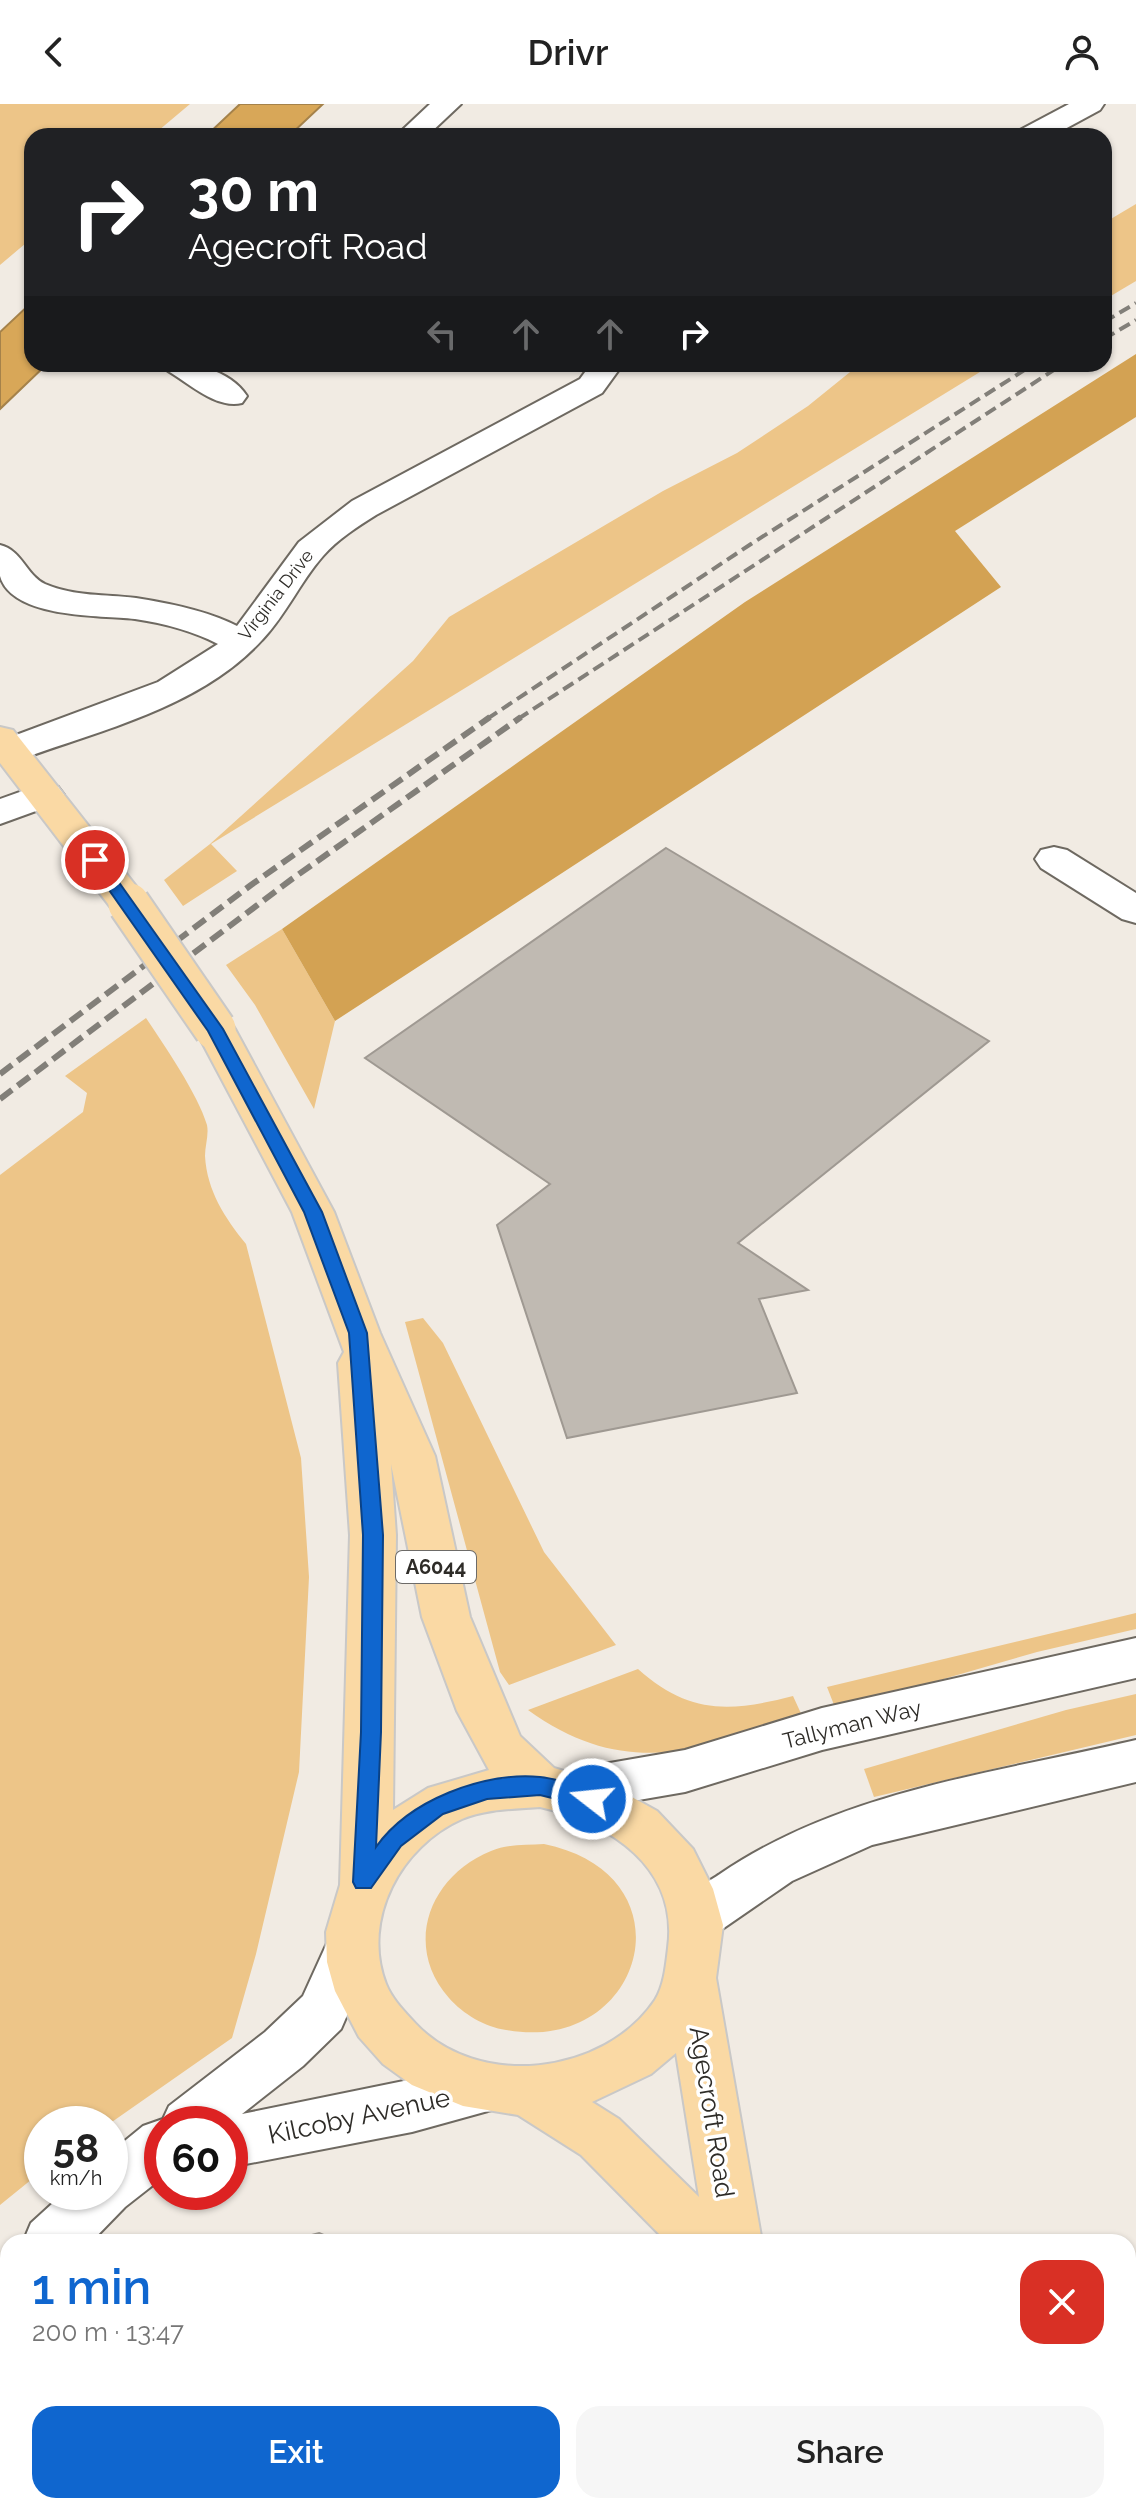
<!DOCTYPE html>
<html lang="en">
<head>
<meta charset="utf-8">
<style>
  body { margin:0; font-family:Raleway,sans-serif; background:#f6f6f6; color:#222; height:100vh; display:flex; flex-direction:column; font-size:30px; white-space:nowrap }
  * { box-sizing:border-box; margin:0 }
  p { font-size:26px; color:#767676 }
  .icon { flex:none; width:44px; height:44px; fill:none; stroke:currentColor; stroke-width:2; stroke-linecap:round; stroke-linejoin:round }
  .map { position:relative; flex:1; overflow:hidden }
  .sheet { position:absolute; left:0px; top:2130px; width:1136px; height:280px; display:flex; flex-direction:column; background:#fff; border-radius:24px 24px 0 0; box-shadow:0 2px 6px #0004 }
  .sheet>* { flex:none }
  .banner { position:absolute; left:24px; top:24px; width:1088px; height:244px; border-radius:24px; box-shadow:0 2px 6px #0004; background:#202124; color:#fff; overflow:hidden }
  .speed { position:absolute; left:24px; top:2002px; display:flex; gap:16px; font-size:40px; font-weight:700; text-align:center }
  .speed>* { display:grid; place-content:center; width:104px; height:104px; border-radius:50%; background:#fff; box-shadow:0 2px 6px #0004; line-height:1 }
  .speed small { font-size:20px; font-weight:400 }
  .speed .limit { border:12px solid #d22; background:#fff; color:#111 }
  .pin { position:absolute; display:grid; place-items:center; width:68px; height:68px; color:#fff; margin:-34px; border:4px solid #fff; border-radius:50%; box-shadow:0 2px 8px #0007 }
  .me { position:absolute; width:88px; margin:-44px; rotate:286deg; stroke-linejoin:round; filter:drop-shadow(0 0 6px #0008) }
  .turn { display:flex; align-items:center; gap:28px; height:168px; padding:0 32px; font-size:36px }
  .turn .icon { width:104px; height:104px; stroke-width:2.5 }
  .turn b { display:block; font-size:56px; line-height:68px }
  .lanes { display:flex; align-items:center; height:76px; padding:0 32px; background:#0003; justify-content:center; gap:40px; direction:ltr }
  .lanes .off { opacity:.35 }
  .round { display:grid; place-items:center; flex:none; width:84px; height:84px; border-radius:24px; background:#f6f6f6 }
  .overview { display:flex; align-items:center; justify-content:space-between; height:136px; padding:0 32px }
  h1 { font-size:48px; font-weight:600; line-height:60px; color:#0f66cf }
  .primary-button { display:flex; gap:16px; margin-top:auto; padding:16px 32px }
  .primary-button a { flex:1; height:92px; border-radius:24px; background:#0f66cf; color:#fff; font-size:32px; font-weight:600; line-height:92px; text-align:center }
  .primary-button a+a { background:#f6f6f6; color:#222 }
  header { display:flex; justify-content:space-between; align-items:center; height:104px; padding:0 32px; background:#fff; font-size:36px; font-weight:600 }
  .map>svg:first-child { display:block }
  .green { fill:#edc588 }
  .forest { fill:#d3a253 }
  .water { fill:#d8a758; stroke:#a5824a; stroke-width:2 }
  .building { fill:#c0bab2; stroke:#9f9992; stroke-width:2 }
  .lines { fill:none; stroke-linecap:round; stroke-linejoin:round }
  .minor-casing { stroke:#6e6961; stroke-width:4 }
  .major-casing { stroke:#c9c8c7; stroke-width:4 }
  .minor { fill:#fff; fill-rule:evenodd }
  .major { fill:#fad9a4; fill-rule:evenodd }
  .rail-far1 { stroke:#827f79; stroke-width:4; stroke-dasharray:12 6; stroke-linecap:butt }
  .rail { stroke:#827f79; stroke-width:6; stroke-dasharray:15 7; stroke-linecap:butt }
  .major-bridge-casing { stroke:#c9c8c7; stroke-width:45; stroke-linecap:butt }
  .major-bridge { stroke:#fad9a4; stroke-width:41 }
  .route { fill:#0f66cf; stroke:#0a4287; stroke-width:2 }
  .labels { text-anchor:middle; stroke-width:7; stroke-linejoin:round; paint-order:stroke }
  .far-street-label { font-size:18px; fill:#2e2c28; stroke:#fff }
  .shield { fill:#fff; stroke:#6d6b68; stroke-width:2 }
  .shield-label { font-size:20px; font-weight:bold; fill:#2e2c28 }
  .street-label { font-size:22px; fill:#2e2c28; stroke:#fff }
  .near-street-label { font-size:26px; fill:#2e2c28; stroke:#fff }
</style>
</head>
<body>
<header><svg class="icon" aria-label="back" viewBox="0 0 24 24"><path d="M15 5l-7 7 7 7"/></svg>Drivr<svg class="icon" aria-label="person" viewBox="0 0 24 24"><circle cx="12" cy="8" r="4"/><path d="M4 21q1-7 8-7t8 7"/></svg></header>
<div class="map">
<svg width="1136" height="2410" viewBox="0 0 1136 2410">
  <rect width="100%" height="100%" fill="#f1ebe3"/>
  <!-- green -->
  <g class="green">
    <polygon points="0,0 190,0 152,32 32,32 32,134 0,161"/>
    <polygon points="1136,100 1136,177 1104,196 1104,119"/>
    <polygon points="860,260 993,260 211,740 237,767 183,802 164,776 210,740 413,557 449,513 663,387 737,349 808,302"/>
    <polygon points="282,825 335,917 314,1005 255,901 226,861"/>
    <path d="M146 914C164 941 198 990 207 1021 209 1031 205 1042 205 1052 207 1087 225 1114 246 1140L301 1354 309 1473 299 1668 256 1850 232 1934 109 2020H42V2067L0 2101V1071L83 1008 87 989 65 972Z"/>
    <polygon points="423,1214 443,1239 544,1448 616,1541 509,1581 500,1568 405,1218"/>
    <polygon points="1136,1509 1136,1525 1037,1548 836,1606 827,1583"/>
    <path d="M638 1565C689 1611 731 1608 793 1592L804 1616C699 1646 625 1676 528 1606Z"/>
    <polygon points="1136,1590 1136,1631 874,1693 864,1665 1066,1606"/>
    <path d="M544 1740C695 1771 644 1951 506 1926 485 1923 463 1910 449 1894 403 1842 429 1772 491 1747 508 1740 526 1741 544 1740Z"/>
  </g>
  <!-- forest -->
  <polygon class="forest" points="1136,250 1136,313 955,427 1001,483 335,917 282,825 745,498"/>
  <!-- water -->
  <g class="water">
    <polygon points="240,0 323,0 289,32 206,32"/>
    <polygon points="32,198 32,260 47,260 0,305 0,228"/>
  </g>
  <!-- building -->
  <g class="building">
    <polygon points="666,744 989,937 738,1139 808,1186 759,1195 797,1289 567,1334 497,1121 550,1080 365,954"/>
    <polygon points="319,2129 340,2138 285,2138"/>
  </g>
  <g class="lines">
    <!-- minor casing -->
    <g class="minor-casing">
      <g id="minor">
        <polygon points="430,0 461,0 427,32 396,32"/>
        <polygon points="1069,0 1104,0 1100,6 1052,32 1016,32 1020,26"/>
        <path d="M163 260C194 260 228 264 247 292L242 299C216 305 190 280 168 267Z"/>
        <path d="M591 260H623L602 289 376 411C357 423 338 435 323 452 300 478 286 511 262 536 202 602 105 625 24 654L11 657 0 655V637L158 578 218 540C193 527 163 519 135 515 101 511 12 515 0 472 0 463 0 450 0 441 22 446 26 471 45 480 76 493 104 490 136 494 168 499 208 507 237 522L299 438 352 397 580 275Z"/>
        <polygon points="45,679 58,683 64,691 58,699 0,720 0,695"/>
        <polygon points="1054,743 1067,746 1136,789 1136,819 1122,815 1041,764 1035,755 1041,746"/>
        <polygon points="1136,1534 1136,1574 822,1646 685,1688 569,1708 551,1702 544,1687 551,1672 569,1666 685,1646 822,1604"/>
        <path d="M1136 1636V1678L872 1741 792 1777 715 1830 697 1837 679 1830 671 1814C681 1792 700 1783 720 1770 841 1687 995 1669 1136 1636Z"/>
        <polygon points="351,1819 369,1826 377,1842 341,1925 303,1962 242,2010 487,1960 506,1968 514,1985 506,2002 412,2028 230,2063 230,2020 162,2020 162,2074 125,2103 91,2138 23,2138 31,2119 65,2088 110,2088 110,2049 143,2022 163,2015 169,2002 265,1928 303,1892 333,1826"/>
        <polygon points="8,2165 8,2226 0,2229 0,2168"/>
        <polygon points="0,2373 8,2377 8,2402 29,2402 32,2410 0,2410"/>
        <polygon points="543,2402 603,2402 606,2410 546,2410"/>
      </g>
    </g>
    <!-- major casing -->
    <g class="major-casing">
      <g id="major">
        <polygon points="0,623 13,626 143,791 148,800 143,809 129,813 115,809 0,659"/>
        <path d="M215 911 229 915 235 925 334 1108 380 1229 435 1352 470 1513 520 1632 554 1664 610 1681 657 1707 693 1745 713 1785 723 1821 716 1874 762 2138H667L581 2051 518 2011 463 2002 412 1981 383 1960 359 1933 335 1887 327 1858 326 1828 340 1781 350 1431 338 1259 344 1248 292 1108 195 925 201 915ZM391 1360 422 1513 457 1607 489 1666 428 1684 393 1706 396 1431ZM540 1703C610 1719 679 1763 668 1844 666 1861 664 1882 655 1896 604 1972 477 1986 415 1919 404 1907 392 1895 386 1880 361 1815 401 1742 462 1715 485 1705 515 1705 540 1703ZM676 1949 699 2093 619 2015 592 1998 651 1970Z"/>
        <polygon points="796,2402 856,2402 858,2410 798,2410"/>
      </g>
    </g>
    <!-- minor -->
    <use href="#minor" class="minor"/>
    <!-- major -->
    <use href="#major" class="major"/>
    <!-- rail-far1 -->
    <g class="rail-far1">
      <polyline points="1104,218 1136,199"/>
      <polyline points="1104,235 1136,216"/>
      <polyline points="487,615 751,440 1034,260"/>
      <polyline points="518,615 1063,260"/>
    </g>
    <!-- rail -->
    <g class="rail">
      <polyline points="0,970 251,781 490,613"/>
      <polyline points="0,995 292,775 521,613"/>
    </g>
    <!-- major-bridge casing -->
    <g class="major-bridge-casing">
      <polyline id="major-bridge" points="129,800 215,925"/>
    </g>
    <!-- major-bridge -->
    <use href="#major-bridge" class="major-bridge"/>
  </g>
  <!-- route -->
  <path class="route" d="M95 751 101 753 223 925 322 1108 367 1229 383 1431 381 1628 376 1743C409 1696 483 1668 540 1673 559 1675 582 1683 600 1689L603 1695 600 1702 592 1704 540 1691 487 1695 443 1710 401 1742 371 1784H356L353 1778 361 1628 363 1431 349 1229 304 1108 208 927 88 756Z"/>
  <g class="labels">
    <!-- far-street labels -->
    <g class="far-street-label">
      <text transform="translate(276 491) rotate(-52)" y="6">Virginia Drive</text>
    </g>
    <!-- shield labels -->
    <rect class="shield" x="396" y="1447" width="80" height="32" rx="6"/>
    <g class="shield-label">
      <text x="436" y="1470">A6044</text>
    </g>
    <!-- street labels -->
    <g class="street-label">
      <text transform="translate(852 1620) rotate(-14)" y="8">Tallyman Way</text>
    </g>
    <!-- near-street labels -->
    <g class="near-street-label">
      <text transform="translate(712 2008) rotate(81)" y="9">Agecroft Road</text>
      <text transform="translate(359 2012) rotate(-12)" y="9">Kilcoby Avenue</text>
    </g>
  </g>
</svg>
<div class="speed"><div>58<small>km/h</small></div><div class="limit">60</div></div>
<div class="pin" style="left:95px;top:756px;background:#d93025"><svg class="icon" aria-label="arrive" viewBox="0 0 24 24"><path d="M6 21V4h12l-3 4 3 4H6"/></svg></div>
<svg class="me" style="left:592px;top:1695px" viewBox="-20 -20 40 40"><circle r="17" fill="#0f66cf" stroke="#fff" stroke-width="3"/><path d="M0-11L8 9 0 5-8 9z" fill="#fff"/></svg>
<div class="banner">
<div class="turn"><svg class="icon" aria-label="right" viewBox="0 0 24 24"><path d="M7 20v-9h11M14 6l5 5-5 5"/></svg><div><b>30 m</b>Agecroft Road</div></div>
<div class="lanes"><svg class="icon off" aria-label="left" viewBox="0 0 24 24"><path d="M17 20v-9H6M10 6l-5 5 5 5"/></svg><svg class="icon off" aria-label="ahead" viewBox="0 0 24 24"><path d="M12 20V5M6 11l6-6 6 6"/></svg><svg class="icon off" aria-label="ahead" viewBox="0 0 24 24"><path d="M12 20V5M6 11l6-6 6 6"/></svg><svg class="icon" aria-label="right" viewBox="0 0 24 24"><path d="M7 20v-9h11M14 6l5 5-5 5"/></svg></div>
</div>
<section class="sheet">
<div class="overview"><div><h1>1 min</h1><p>200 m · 13:47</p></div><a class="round" style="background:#d93025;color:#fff"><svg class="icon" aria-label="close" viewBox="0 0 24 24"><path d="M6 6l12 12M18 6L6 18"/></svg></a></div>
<div class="primary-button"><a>Exit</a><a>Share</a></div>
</section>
</div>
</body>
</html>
